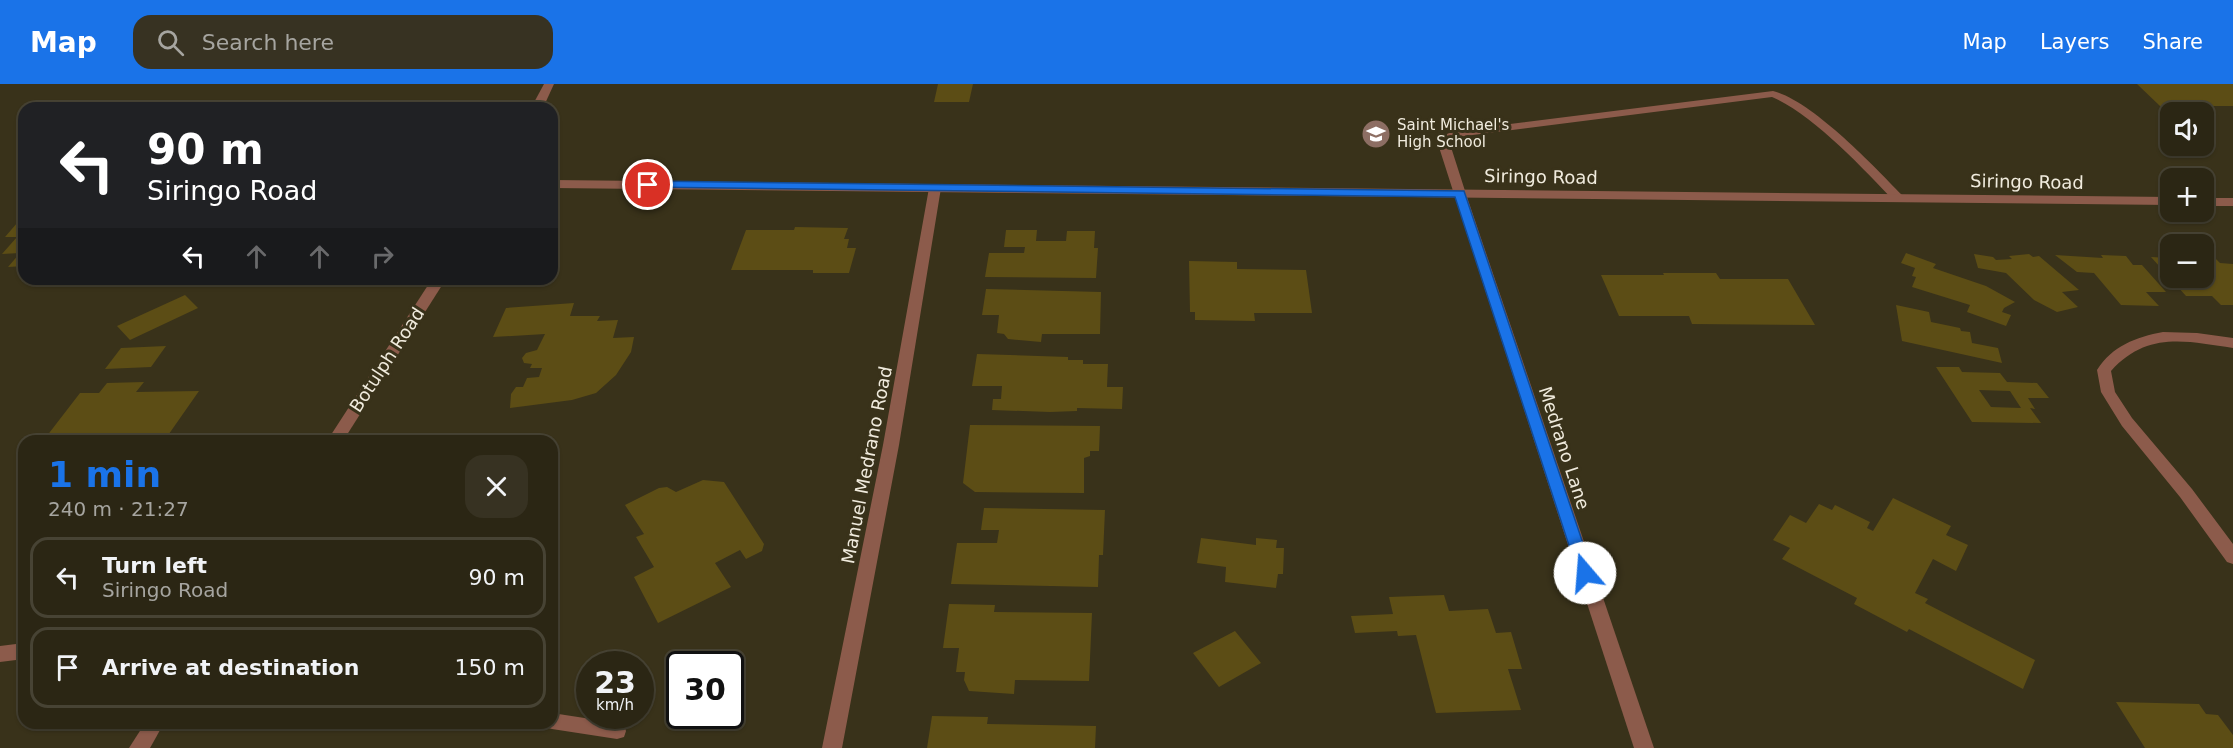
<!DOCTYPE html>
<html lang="en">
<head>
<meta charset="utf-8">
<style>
  body { margin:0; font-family:"DejaVu Sans",sans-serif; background:#373222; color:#f1f3f6; height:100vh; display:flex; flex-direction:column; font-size:22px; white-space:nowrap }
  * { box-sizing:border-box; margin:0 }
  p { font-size:20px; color:#a6a5a0 }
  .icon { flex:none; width:33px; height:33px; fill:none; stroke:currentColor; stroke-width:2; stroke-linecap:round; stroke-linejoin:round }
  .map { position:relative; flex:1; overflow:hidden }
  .drawer { position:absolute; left:18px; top:351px; width:540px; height:294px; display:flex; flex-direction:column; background:#2b2614; border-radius:18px; box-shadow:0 2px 4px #0004,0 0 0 2px #474334 }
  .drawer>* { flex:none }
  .hud { position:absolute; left:18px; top:18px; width:540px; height:183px; border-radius:18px; box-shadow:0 2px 4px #0004,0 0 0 2px #474334; background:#202124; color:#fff; overflow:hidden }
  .tools { position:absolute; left:2160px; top:18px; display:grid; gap:12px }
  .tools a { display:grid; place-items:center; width:54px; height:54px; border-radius:12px; background:#2b2614; box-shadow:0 2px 4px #0004,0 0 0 2px #474334; font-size:30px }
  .speed { position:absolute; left:576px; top:567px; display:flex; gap:12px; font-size:30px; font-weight:700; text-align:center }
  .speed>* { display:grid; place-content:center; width:78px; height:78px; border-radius:50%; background:#2b2614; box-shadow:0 2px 4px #0004,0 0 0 2px #474334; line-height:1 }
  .speed small { font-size:15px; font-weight:400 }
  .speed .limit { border:3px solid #111; border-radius:9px; background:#fff; color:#111 }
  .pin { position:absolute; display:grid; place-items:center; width:51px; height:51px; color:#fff; margin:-26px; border:3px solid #fff; border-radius:50%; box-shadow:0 2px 6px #0007 }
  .me { position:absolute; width:66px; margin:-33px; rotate:342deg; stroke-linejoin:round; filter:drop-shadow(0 0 4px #0008) }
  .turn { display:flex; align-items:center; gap:21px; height:126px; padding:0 30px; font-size:27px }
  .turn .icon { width:78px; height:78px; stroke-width:2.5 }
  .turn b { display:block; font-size:42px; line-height:51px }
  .lanes { display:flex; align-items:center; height:57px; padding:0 30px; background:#0003; justify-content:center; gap:30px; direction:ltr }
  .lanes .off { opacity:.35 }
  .round { display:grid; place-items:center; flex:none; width:63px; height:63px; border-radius:18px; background:#373222 }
  .overview { display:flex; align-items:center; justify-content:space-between; height:102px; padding:0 30px }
  h1 { font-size:36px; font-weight:600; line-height:45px; color:#1a73e8 }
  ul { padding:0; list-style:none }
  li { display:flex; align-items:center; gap:18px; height:81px; margin:0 12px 9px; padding:0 18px; border:3px solid #474334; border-radius:18px }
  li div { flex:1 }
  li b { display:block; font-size:22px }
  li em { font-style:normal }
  header { display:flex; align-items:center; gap:36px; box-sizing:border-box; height:84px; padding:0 30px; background:#1a73e8; color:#fff }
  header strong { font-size:28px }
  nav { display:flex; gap:33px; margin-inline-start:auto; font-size:21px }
  .search { width:420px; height:54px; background:#373222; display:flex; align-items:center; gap:15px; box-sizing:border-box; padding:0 21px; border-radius:18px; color:#a6a5a0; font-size:22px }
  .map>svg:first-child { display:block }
  .building { fill:#5c4d15; fill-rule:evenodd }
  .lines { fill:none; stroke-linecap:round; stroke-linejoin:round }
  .service { fill:#8c5b4b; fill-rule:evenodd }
  .minor { fill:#8c5b4b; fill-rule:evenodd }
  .tertiary { fill:#8c5b4b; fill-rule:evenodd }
  .route { fill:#1a73e8; stroke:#114b97; stroke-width:1.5 }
  .labels { text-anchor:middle; stroke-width:6; stroke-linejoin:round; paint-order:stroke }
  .far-poi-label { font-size:15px; fill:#f0ebdd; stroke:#39321a; text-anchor:start }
  .street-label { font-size:18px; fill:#f0ebdd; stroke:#39321a }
</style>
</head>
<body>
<header>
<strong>Map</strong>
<div class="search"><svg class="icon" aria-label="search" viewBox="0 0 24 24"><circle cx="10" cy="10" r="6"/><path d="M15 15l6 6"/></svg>Search here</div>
<nav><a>Map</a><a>Layers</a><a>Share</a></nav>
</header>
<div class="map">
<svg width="2233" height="664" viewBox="0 0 2233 664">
  <rect width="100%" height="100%" fill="#39321a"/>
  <!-- building -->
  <g class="building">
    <polygon points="938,0 973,0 969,18 934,18"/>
    <polygon points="2137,0 2233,0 2233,22 2160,22"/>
    <polygon points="24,131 24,182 8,183 20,169 2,170 17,153 5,153"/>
    <polygon points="795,143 848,144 844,155 849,155 847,164 856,164 849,189 813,189 813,186 731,186 746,146 794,146"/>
    <polygon points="1006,146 1037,146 1036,157 1066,157 1067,147 1095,147 1094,164 1098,164 1096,194 985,193 989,169 1024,169 1025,163 1004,163"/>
    <polygon points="1906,169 1936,180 1933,184 1986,202 2015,218 2004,224 2002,228 2011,231 2006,242 1967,228 1970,221 1912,203 1916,193 1912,192 1915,184 1901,179"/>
    <polygon points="1974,170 1993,173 1996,176 2012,175 2009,172 2029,170 2033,173 2039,172 2079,206 2062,208 2078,223 2057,228 2034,216 2006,189 1978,184"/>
    <polygon points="2055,171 2103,174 2101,171 2126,172 2133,181 2142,181 2166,208 2146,208 2159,222 2121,221 2094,189 2077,188"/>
    <polygon points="2204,172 2213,172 2220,179 2233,180 2233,221 2221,221 2212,212 2186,212 2151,173 2170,174 2170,194 2204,194"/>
    <polygon points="1189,177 1237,178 1237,185 1306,186 1312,229 1254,229 1255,237 1195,236 1195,228 1190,228"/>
    <polygon points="1663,189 1716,189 1720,195 1788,195 1815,241 1692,240 1689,232 1619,232 1601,191 1664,191"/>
    <polygon points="986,205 1101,208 1100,250 1042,250 1041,258 1008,255 1004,250 997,249 999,231 982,231"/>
    <polygon points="185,211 198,224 130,256 117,242"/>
    <polygon points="574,219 570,232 600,232 597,237 618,236 613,254 634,253 631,268 616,291 596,309 572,316 510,324 511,310 516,303 523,303 527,294 539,293 542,284 530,284 532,280 524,279 522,274 526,269 537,266 545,250 493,253 506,224"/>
    <polygon points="1896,221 1929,228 1931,238 1960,244 1961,247 1970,248 1972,259 1998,264 2002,279 1902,257"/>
    <polygon points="166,262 151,283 105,285 121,264"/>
    <polygon points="977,270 1068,273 1068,276 1083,276 1083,280 1108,280 1107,303 1123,303 1122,325 1077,324 1077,327 1050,328 992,326 993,315 1001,315 1002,302 972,302"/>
    <path d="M1936 283H1959L1962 288 2000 289 2007 298 2037 299 2049 314H2028L2035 325 2030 324 2041 339 1972 338ZM1979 306 2010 307 2021 324 1991 323Z"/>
    <polygon points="144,298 136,308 199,307 164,357 43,357 80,309 99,309 107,299"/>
    <polygon points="970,341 1100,342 1099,367 1090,367 1090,372 1084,374 1084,409 975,408 963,399"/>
    <polygon points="703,396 724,398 764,460 762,467 746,475 740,466 715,479 731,503 658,539 634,493 654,483 636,453 644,450 625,421 659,404 667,403 676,408"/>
    <polygon points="1893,414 1951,442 1946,451 1968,461 1956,487 1933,475 1915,509 1928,515 1925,519 2035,576 2023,605 1909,545 1907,548 1854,520 1857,514 1782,475 1790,464 1773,456 1790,431 1806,439 1819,420 1832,426 1835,421 1870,438 1867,444 1873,447"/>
    <polygon points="984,424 1105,426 1103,471 1099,471 1098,503 951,500 957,459 997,459 999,446 981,446"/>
    <polygon points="1201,454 1256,461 1256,454 1277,456 1276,464 1284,464 1283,490 1278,490 1276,504 1225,498 1226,483 1197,479"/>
    <polygon points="1444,511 1449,527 1488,525 1496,549 1511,548 1522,585 1508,585 1521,626 1436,629 1416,551 1398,552 1397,547 1355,549 1351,532 1393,530 1389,513"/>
    <polygon points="949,520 995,521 994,528 1092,529 1089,597 1015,596 1014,610 969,607 964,596 965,588 956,588 959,564 943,564"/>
    <polygon points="1235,547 1261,579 1219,603 1193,569"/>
    <polygon points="2116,618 2199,620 2206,630 2218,631 2233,651 2233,664 2145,664"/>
    <polygon points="932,632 988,633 987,640 1096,642 1095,664 927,664"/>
  </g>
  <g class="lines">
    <!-- service -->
    <g class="service">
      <path d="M1773 7C1812 17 1873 81 1902 111L1904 114 1902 117H1894C1864 85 1811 29 1772 13L1457 53 1450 57V60L1466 110 1460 114 1454 110 1438 60 1440 53 1454 47Z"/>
      <polygon points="552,629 617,639 624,641 626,647 624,653 617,655 552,645 545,643 544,639 552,639"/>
    </g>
    <!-- minor -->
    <g class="minor">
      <polygon points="935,100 941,104 899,361 842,664 822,664 883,361 929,104"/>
      <polygon points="1460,106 1466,110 1654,664 1634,664 1454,110"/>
      <path d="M2163 248 2197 249 2233 254V264C2186 257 2147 247 2111 287L2115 308 2132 334 2192 405 2233 460V480L2227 478 2180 413 2122 342 2101 308 2097 286C2112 262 2136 253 2163 248Z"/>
      <polygon points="24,559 24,575 0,578 0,562"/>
    </g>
    <!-- tertiary -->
    <g class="tertiary">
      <polygon points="544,0 554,0 543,24 531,24"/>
      <polygon points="552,96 2170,113 2170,121 552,104"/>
      <rect x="2204" y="114" width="29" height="8"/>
      <polygon points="432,195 446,195 343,357 327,357"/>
      <polygon points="145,639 164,639 150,664 129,664"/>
    </g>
  </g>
  <!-- route -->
  <polygon class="route" points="648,97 1464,107 1593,489 1591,493 1580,493 1578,489 1455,113 644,103 642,101"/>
  <!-- icons -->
  <defs>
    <g id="school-disc" transform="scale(1.5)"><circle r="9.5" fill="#8d6e63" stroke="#39321a"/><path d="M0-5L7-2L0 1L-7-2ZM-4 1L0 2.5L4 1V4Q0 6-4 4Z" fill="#fff"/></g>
  </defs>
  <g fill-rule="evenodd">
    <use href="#school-disc" x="1376" y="50"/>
  </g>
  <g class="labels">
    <!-- far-poi labels -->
    <g class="far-poi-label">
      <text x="1397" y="46">Saint Michael's<tspan x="1397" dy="17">High School</tspan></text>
    </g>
    <!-- street labels -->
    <g class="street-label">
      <text transform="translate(1541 93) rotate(1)" y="6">Siringo Road</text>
      <text transform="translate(2027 98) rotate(1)" y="6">Siringo Road</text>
      <text transform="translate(387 276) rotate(-57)" y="6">Botulph Road</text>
      <text transform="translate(1564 364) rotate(72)" y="6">Medrano Lane</text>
      <text transform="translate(867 381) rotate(-79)" y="6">Manuel Medrano Road</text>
    </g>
  </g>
</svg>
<div class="tools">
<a><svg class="icon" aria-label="sound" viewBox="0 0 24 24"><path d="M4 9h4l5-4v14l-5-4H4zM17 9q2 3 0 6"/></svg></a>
<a>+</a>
<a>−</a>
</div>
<div class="speed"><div>23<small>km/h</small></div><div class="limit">30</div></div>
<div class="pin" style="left:648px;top:101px;background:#d93025"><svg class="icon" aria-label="arrive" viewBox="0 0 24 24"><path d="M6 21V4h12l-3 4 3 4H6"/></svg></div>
<svg class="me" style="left:1585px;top:489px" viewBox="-20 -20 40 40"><circle r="19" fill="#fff"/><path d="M0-13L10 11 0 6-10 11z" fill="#1a73e8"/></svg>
<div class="hud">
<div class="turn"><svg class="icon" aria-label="left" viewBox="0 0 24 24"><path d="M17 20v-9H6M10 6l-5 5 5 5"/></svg><div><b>90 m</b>Siringo Road</div></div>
<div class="lanes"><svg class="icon" aria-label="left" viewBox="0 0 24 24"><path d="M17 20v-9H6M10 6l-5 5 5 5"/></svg><svg class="icon off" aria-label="ahead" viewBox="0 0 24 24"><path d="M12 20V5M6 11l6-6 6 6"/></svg><svg class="icon off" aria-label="ahead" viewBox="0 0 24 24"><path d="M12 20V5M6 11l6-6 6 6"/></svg><svg class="icon off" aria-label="right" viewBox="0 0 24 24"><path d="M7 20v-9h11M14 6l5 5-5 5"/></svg></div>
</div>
<section class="drawer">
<div class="overview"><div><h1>1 min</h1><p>240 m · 21:27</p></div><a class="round"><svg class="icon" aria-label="close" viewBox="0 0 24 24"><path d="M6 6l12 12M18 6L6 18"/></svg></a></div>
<ul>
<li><svg class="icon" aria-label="left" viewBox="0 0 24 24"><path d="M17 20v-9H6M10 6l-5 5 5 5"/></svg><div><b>Turn left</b><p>Siringo Road</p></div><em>90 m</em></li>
<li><svg class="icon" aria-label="arrive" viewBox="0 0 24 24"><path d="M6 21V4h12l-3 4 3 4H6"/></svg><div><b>Arrive at destination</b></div><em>150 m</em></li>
</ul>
</section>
</div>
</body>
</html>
